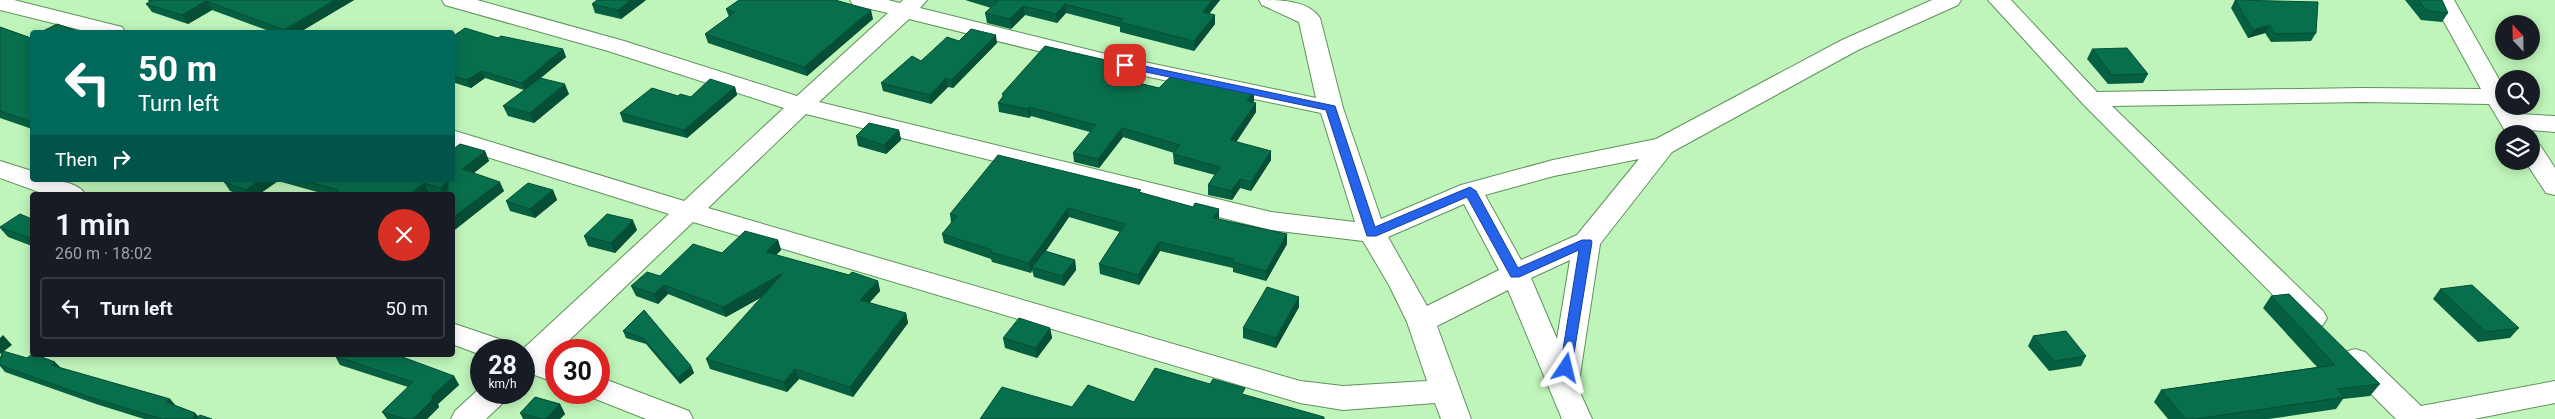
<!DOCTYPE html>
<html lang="en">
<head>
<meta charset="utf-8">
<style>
  body { margin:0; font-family:Roboto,sans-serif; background:#20242c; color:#f1f3f6; height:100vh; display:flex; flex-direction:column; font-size:19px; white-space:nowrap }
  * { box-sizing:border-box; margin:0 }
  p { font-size:16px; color:#9ea1a6 }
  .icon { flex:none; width:28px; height:28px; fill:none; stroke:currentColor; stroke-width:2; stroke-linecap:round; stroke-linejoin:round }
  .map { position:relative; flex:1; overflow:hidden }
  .details { position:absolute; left:30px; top:192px; width:425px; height:165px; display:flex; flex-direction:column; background:#171b24; border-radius:5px; box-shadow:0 2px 12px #0003 }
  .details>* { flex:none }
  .top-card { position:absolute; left:30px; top:30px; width:425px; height:152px; border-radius:5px; box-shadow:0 2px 12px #0003; background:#00695c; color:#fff; overflow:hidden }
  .needle { width:32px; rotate:338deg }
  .fabs { position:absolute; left:2495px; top:15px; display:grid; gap:10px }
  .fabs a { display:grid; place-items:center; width:45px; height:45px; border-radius:50%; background:#171b24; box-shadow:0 2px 12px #0003; font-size:25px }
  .speed { position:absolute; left:470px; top:339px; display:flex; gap:10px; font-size:25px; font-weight:700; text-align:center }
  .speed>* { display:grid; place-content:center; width:65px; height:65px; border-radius:50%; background:#171b24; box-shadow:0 2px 12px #0003; line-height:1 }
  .speed small { font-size:12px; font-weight:400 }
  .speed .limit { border:8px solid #d22; background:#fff; color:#111 }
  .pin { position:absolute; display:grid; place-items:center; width:42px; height:42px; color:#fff; margin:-21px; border-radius:10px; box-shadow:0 2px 8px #0006 }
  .me { position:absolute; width:55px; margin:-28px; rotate:10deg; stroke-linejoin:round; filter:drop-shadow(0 0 4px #0008) }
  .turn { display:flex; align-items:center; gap:18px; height:105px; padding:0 25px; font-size:22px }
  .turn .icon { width:65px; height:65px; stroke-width:2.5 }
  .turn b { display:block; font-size:35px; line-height:42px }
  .then { display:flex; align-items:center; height:48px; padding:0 25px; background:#0003; gap:10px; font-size:19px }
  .round { display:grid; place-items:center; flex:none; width:52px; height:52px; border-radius:26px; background:#20242c }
  .overview { display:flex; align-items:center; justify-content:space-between; height:85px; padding:0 25px }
  h1 { font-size:30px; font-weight:600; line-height:38px }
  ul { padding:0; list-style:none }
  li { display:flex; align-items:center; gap:15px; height:62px; margin:0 10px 8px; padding:0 15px; border:2px solid #363941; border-radius:5px }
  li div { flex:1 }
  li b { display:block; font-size:19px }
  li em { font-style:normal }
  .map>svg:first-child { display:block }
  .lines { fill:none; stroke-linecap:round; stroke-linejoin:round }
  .street-casing { stroke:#5f925b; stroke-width:2 }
  .street { fill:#fff; fill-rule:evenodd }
  .wall { fill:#075f42 }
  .shaded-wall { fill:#064e36 }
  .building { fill:#086f4d; stroke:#064e36 }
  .route { fill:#2563eb; stroke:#184099 }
</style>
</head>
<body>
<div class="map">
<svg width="2555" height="419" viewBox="0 0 2555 419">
  <rect width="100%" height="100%" fill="#bff5ba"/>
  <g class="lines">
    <!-- street casing -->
    <g class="street-casing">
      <g id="street">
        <polygon points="0,0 14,0 122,27 125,32 89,32 0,10"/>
        <path d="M442 0H477L624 41 797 96 888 13 853 5 850 0H888L900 3 903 0H927L920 8 1106 54 1316 98 1299 22 1262 5 1259 0C1279 0 1308 0 1320 18L1343 108 1381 219 1461 185 1553 160 1656 139 1842 40 1932 0H1961L1958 5 1858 50 1672 152 1600 244 1578 388 1592 419H1562L1508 290 1437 326 1471 419H1441L1435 403 1343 410 1300 403 693 222 559 350H556L551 358 556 360V383L532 374 524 377V350H518L524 348 669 214 452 146V130L684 201 784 108 608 51 445 5ZM909 19 1106 68 1321 113 1355 222 1271 212 819 102ZM806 114 1271 230 1363 241 1389 285 1407 322 1427 381 1343 386 1300 381 708 208ZM1639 159 1577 235 1521 260 1485 195 1554 176ZM1464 204 1499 270 1427 306 1388 237ZM1570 260 1557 339 1531 278Z"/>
        <polygon points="1988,0 2011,0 2097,92 2362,88 2481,89 2432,0 2454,0 2504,88 2504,106 2515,106 2520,114 2555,116 2555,132 2530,130 2532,134 2531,136 2531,134 2507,134 2489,104 2362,102 2112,106 2323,311 2327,318 2323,325 2313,328 2303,325 2083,104"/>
        <polygon points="2531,143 2540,145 2555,168 2555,195 2546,193 2525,161 2531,161"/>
        <path d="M0 161 32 171V180C49 180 76 179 86 195H47L0 178Z"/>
        <polygon points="452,323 508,342 513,350 481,350 481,355 452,344"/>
        <polygon points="2355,349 2365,352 2421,406 2555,381 2555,403 2474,419 2396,419 2345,368 2340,360 2345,352"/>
        <polygon points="599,377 689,411 693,419 646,419 588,396 586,392 599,392"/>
        <polygon points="481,387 481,392 510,392 506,400 486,419 451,419 455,411"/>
      </g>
    </g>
    <!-- street -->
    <use href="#street" class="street"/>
  </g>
  <!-- wall -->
  <g class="wall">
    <polygon points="148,0 354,0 300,32 272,32 212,10 188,24 152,12 146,4 149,2"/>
    <polygon points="646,0 621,19 595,13 592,4"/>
    <polygon points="965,0 1220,0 1209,14 1215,15 1215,24 1194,51 1120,32 1120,27 1066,13 1057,23 1025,15 1011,29 987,23 985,13 991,8"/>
    <polygon points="2235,0 2316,33 2311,41 2271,42 2265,33 2248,38 2231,8"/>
    <polygon points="2405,0 2442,0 2448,13 2442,22 2421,20"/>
    <polygon points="726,9 873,19 807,76 708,43 705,34 729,17"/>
    <polygon points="0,27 31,38 32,37 32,129 0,118"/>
    <polygon points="452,37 498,38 563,49 566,57 541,78 569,94 534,123 508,116 503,106 524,90 485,78 471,88 452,82"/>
    <polygon points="959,41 997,43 953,88 948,87 931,104 883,91 881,83"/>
    <polygon points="2092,49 2148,74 2143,83 2108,84 2087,59"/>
    <polygon points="1123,64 1124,74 1120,78 1159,88 1254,92 1254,101 1253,102 1256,112 1236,142 1271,151 1271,160 1251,191 1240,188 1232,200 1208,195 1208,185 1215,175 1174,164 1173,154 1174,153 1123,137 1099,168 1074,162 1073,153 1090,132 1031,116 1029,118 999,112 998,103 1003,97 1002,94"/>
    <polygon points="735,87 737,95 687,138 623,122 620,113 678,96 691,97"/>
    <polygon points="899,130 901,140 886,154 858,146 856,136"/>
    <polygon points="485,151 489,161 474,173 504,191 452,232 452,195 438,195 429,192 425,195 328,195 278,181 258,195 241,195 230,191 224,182 226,180 452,180"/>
    <polygon points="553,190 557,200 535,218 510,211 506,201"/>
    <polygon points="1141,193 1219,219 1287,234 1287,244 1266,281 1233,272 1233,268 1160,251 1139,285 1100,274 1099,264 1120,232 1069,217 1046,251 1075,260 1076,270 1064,286 1034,277 1032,270 1031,273 992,262 991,259 944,243 942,234 951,223 950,214"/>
    <polygon points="32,219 32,246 8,237 0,228"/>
    <polygon points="637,230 615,253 588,246 584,236"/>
    <polygon points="778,240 781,250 776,255 849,275 878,281 880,291 869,303 906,313 908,323 853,397 799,379 787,392 710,369 706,359 762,297 726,317 668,294 658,304 636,296 631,286 722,253"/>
    <polygon points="2440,289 2519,328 2510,338 2478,342 2433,299"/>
    <polygon points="2271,296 2380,384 2370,396 2343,399 2336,409 2269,419 2168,419 2154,402 2161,390 2317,367 2263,308"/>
    <polygon points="1299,297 1299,307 1276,348 1243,338 1243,328"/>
    <polygon points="644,310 691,366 694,373 680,384 646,344 626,338 623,331"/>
    <polygon points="1050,328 1052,338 1037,358 1005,348 1003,338"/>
    <polygon points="2033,336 2086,356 2081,366 2049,371 2028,346"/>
    <polygon points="12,345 3,352 170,399 175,405 195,413 198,416 212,419 144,419 96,404 5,372 0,366 0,359 2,352 0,354"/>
    <polygon points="335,356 454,376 459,385 438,404 439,407 427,419 387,419 382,412 408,387 340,365"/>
    <polygon points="560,404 565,414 560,419 523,419 520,413"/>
  </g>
  <!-- shaded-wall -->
  <g class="shaded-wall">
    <polygon points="335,0 354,0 300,32 285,32 284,30"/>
    <polygon points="631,0 646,0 621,19 618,10"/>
    <polygon points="1212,0 1220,0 1203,21 1203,12"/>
    <polygon points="206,1 212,10 188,24 182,15"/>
    <polygon points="1065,4 1066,13 1057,23 1056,14"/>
    <polygon points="1023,6 1025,15 1011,29 1010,19"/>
    <polygon points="871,10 873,19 807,76 804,67"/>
    <polygon points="1215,15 1215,24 1194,51 1194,41"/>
    <polygon points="2269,25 2265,33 2248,38 2253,30"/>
    <polygon points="996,35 997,43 953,88 951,80"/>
    <polygon points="563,49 566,57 525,90 522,83"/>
    <polygon points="1123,64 1124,74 1115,86 1114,77"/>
    <polygon points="481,71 485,78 471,88 467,80"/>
    <polygon points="946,78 948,87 931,104 930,95"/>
    <polygon points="565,84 569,94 534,123 530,113"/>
    <polygon points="735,87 737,95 687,138 684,130"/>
    <polygon points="1254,92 1254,101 1247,110 1247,101"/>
    <polygon points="1256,103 1256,112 1231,150 1230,140"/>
    <polygon points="1029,107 1031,116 1029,118 1028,109"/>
    <polygon points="1122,128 1123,137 1099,168 1098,159"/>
    <polygon points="899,130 901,140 886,154 884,145"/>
    <polygon points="485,151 489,161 467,178 462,169"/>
    <polygon points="1271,151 1271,160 1251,191 1251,182"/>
    <polygon points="1240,179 1240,188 1232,200 1231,191"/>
    <polygon points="260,180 277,180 278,181 258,195 249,195 246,190"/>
    <polygon points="448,181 447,195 443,195 440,188"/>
    <polygon points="500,182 504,191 452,232 452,218"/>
    <polygon points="424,183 429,192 425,195 408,195"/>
    <polygon points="553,190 557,200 535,218 530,209"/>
    <polygon points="1068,208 1069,217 1034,268 1032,267 1032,270 1031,273 1029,263"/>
    <polygon points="1219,209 1219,219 1213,218"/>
    <polygon points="633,220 637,230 615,253 611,243"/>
    <polygon points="1287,234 1287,244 1266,281 1266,271"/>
    <polygon points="778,240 781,250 769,262 766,252"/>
    <polygon points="1159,242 1160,251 1139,285 1138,275"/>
    <polygon points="1075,260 1076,270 1064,286 1062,276"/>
    <polygon points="783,273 787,283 726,317 723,307"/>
    <polygon points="878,281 880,291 863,310 860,300"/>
    <polygon points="664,285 668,294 658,304 654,294"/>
    <polygon points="1299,297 1299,307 1276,348 1276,338"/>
    <polygon points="906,313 908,323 853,397 850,387"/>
    <polygon points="1050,328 1052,338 1037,358 1036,348"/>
    <polygon points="3,335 12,345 0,354 0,338"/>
    <polygon points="55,362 62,369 51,365"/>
    <polygon points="691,366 694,373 680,384 678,378"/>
    <polygon points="795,369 799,379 787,392 784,382"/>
    <polygon points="454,376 459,385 438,404 439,407 427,419 413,419 431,397"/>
    <polygon points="170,399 176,406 166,402"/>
    <polygon points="560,404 565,414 560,419 546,419"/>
    <polygon points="195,413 200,419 193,419"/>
  </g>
  <!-- building -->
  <g class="building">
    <polygon points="152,0 335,0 284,30 206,1 182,15 146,4"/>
    <polygon points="597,0 631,0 618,10 592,4"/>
    <polygon points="739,0 835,0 871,10 804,67 705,34 735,12 726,9"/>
    <polygon points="995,0 1212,0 1203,12 1215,15 1194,41 1119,22 1123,19 1065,4 1056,14 1023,6 1010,19 985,13 998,1"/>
    <polygon points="2235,0 2318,2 2316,33 2276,34 2269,25 2253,30"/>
    <polygon points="2418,0 2442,0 2448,13 2427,11"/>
    <polygon points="57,24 81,32 41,32"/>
    <polygon points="0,27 31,38 32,37 32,122 0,111"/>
    <polygon points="465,28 498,38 501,36 563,49 522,83 481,71 467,80 452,76 452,37"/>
    <polygon points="971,29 996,35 951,80 946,78 930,95 881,83 912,56 921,61 947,37 959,41"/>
    <polygon points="1045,46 1123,64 1114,77 1159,88 1172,75 1254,92 1247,101 1256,103 1230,140 1271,151 1251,182 1240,179 1231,191 1208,185 1220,167 1173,154 1180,145 1122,128 1098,159 1073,153 1096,125 1029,107 1028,109 998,103 1004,95 1002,94"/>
    <polygon points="2127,48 2148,74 2112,75 2092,49"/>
    <polygon points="540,78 565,84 530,113 503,106"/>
    <polygon points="710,79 735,87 684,130 620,113 652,88 678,96 680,94 691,97"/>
    <polygon points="869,123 899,130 884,145 856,136"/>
    <polygon points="460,144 485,151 462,169 500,182 452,218 452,195 448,195 448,181 440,188 424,183 408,195 332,195 339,190 301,180 452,180 452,150"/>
    <polygon points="998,155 1141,190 1139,192 1193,207 1195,203 1219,209 1213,218 1287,234 1266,271 1232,262 1234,259 1159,242 1138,275 1099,264 1125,224 1068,208 1029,263 990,252 992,250 942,234 957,216 950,214"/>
    <polygon points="226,180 260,180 246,190 224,182"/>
    <polygon points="528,183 553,190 530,209 506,201"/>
    <polygon points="20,214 32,219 32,239 0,227"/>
    <polygon points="607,214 633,220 611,243 584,236"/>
    <polygon points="745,231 778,240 766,252 849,275 852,272 878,281 860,300 906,313 850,387 795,369 784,382 706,359 783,273 723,307 664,285 654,294 631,286 647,272 660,276 693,244 722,253"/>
    <polygon points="1045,251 1075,260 1062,276 1032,267"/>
    <polygon points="2472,285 2519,328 2486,332 2440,289"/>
    <polygon points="1267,287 1299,297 1276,338 1243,328"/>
    <polygon points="2289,294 2380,384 2337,389 2345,397 2196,419 2186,419 2161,390 2335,365 2271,296"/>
    <polygon points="644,310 691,366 678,378 643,338 623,331"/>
    <polygon points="1019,318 1050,328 1036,348 1003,338"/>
    <polygon points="2066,331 2086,356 2054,361 2033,336"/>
    <polygon points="3,351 27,358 32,354 32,355 36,355 55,362 51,365 170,399 166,402 195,413 193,419 162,419 89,397 0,365 0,359"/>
    <polygon points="336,355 397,355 454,376 431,397 434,398 413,419 406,419 382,412 413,382 335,356"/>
    <polygon points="1155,368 1210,384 1213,379 1245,388 1242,394 1324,417 1324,419 980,419 1002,387 1072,407 1088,385 1134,402"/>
    <polygon points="535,397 560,404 546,419 542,419 520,413"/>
    <polygon points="200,415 212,419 195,419"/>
  </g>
  <!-- route -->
  <polygon class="route" points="1125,62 1335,106 1375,227 1470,187 1476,191 1518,268 1582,240 1591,240 1592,242 1571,372 1566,373 1560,368 1579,250 1519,277 1511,277 1467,197 1376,236 1367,236 1326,110 1122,67 1120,65"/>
</svg>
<div class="fabs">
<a><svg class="needle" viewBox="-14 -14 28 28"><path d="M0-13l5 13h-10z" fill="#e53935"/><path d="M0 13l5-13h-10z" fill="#9ea1a6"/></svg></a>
<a><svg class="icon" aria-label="search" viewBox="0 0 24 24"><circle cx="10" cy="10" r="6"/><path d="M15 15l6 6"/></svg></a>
<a><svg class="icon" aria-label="layers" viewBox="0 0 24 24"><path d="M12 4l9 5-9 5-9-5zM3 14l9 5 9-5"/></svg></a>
</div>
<div class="speed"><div>28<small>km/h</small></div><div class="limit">30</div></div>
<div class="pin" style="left:1125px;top:65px;background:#d93025"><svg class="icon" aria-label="arrive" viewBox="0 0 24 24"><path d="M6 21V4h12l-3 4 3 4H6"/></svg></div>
<svg class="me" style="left:1566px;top:368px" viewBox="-20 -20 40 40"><path d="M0-17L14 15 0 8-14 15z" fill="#2563eb" stroke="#fff" stroke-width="4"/></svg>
<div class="top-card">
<div class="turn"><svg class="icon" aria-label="left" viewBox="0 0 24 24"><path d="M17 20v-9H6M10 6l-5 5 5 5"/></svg><div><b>50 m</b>Turn left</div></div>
<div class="then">Then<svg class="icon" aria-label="right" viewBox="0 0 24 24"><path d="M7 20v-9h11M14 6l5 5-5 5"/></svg></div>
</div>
<section class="details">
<div class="overview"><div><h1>1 min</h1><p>260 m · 18:02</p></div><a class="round" style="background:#d93025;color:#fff"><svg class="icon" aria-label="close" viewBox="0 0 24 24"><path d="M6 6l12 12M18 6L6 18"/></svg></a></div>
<ul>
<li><svg class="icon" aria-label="left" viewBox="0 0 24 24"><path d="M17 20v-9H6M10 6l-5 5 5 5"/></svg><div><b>Turn left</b></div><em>50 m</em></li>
</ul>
</section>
</div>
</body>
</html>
